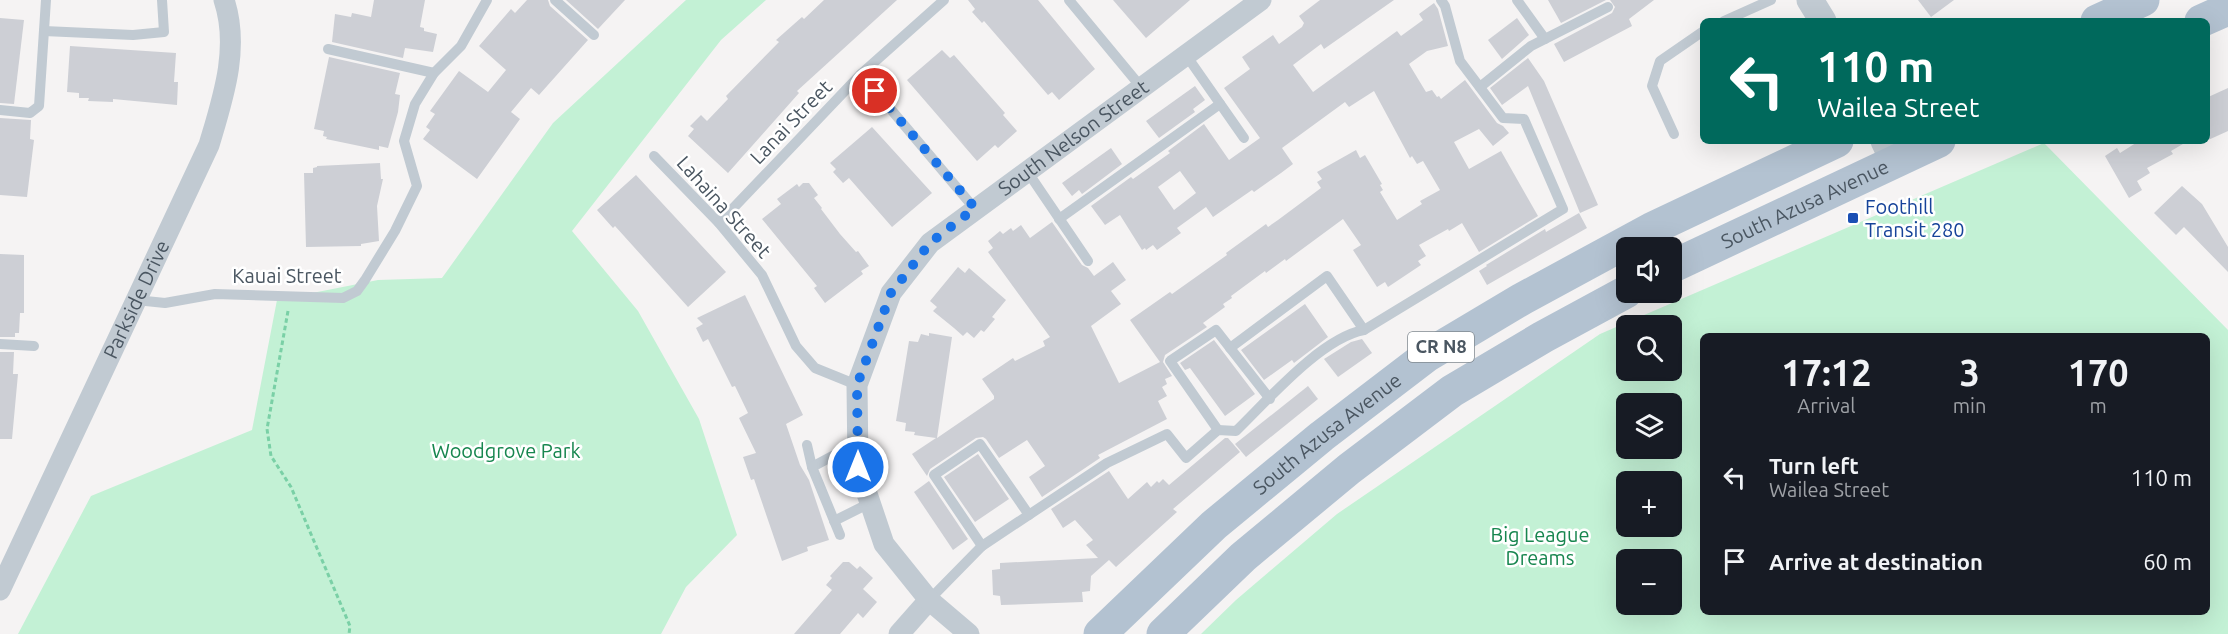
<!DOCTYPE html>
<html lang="en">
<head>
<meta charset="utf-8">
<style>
  body { margin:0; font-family:Ubuntu,sans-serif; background:#242831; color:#f1f3f6; height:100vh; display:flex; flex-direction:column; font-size:22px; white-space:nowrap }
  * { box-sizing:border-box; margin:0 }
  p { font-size:20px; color:#9ea1a6 }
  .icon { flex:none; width:33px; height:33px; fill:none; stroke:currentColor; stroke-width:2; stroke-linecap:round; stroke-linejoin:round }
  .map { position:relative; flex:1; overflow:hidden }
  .drawer { position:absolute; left:1700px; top:333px; width:510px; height:282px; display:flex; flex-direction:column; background:#171b24; border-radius:9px; box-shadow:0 6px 24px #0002 }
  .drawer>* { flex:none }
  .banner { position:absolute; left:1700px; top:18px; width:510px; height:126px; border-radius:9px; box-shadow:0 6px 24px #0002; background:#00695c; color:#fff; overflow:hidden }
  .controls { position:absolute; left:1616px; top:237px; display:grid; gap:12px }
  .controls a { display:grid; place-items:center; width:66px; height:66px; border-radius:9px; background:#171b24; box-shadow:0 6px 24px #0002; font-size:30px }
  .pin { position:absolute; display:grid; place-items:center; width:51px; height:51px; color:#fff; margin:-26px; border:3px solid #fff; border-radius:50%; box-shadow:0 2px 6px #0007 }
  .me { position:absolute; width:66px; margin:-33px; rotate:0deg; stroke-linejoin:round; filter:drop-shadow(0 0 4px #0008) }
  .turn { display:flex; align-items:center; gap:21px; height:126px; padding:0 18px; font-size:27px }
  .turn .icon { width:78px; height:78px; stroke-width:2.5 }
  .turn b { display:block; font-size:42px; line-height:51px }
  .eta { display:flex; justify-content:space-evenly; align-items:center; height:102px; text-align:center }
  .eta b { font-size:36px; font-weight:700; line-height:42px }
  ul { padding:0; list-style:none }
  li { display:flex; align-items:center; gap:18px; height:84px; padding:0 18px }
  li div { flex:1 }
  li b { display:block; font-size:22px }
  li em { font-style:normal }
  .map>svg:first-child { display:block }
  .green { fill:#c3f1d5; fill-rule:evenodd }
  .building { fill:#cdcfd5; fill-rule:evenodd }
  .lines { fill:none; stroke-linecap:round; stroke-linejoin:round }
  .path { stroke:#7ad0a6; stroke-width:3; stroke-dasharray:4.5 3; stroke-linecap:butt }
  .service { stroke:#c1cad2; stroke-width:10 }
  .minor { stroke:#c1cad2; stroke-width:21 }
  .tertiary { stroke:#c1cad2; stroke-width:27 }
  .primary { stroke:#b3c2d1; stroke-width:33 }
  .route { stroke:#1a73e8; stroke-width:10; stroke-dasharray:0 18 }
  .transit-dot { fill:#1a4fb4; stroke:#fff; stroke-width:2 }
  .labels { text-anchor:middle; stroke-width:5; stroke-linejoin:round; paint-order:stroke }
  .shield { fill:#fff; stroke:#808990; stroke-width:1.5 }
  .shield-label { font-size:18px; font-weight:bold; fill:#4a5661 }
  .street-label { font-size:20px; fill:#4a5661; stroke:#fff }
  .transit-label { font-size:20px; fill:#164399; stroke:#fff; text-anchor:start }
  .park-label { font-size:20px; fill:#17864f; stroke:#fff }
</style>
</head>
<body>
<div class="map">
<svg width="2228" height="634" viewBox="0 0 2228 634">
  <rect width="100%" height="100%" fill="#f5f3f3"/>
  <!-- green -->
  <g class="green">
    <polygon points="686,0 766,0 721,40 572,231 638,311 699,419 737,535 686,587 661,634 18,634 91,496 252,430 277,300 378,280 442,278 553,123"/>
    <path d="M2044 143 2228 330V634H1201L1236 600 1337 514 1600 334ZM1626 326H1671V370H1626ZM1702 336H2206V612H1702ZM1626 404H1671V448H1626ZM1626 482H1671V526H1626ZM1626 560H1671V604H1626Z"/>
  </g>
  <!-- building -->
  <g class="building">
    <polygon points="374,0 425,0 420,27 424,28 424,31 437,34 433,52 405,48 403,58 332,42 335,14 351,17 352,13 371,17"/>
    <polygon points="527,0 548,0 550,6 588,40 539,95 531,88 511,112 520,119 477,179 423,139 430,130 426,127 435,114 430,111 459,71 488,92 506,70 479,46 511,9 515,13"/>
    <polygon points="566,0 625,0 598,29"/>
    <polygon points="824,0 897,0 797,91 799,93 728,173 688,136 694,129 690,126 701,115 707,121 728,99 726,96 779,42 776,40 802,17 804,19"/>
    <polygon points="968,0 1038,0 1095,69 1059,100 1052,92 1048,95 984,21 982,23 972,12 975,9"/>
    <polygon points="1113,0 1190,0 1146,38"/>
    <path d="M1320 0H1394L1324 49 1321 44 1293 65 1313 92 1397 31 1401 36 1423 20 1419 14 1434 3 1438 9 1448 46 1427 51 1409 64 1426 92 1432 90 1437 97 1439 96 1441 99 1465 80 1497 123 1503 126 1509 133 1493 146 1479 129 1454 142 1469 169 1501 151 1538 216 1479 252 1462 223 1449 231 1448 229 1419 245 1426 256 1418 261 1421 265 1388 287 1385 282 1377 287 1353 250 1361 245 1343 219 1286 261 1285 259 1266 273 1265 271 1231 296 1232 298 1223 304 1225 307 1203 323 1207 327 1165 355 1163 362 1172 376 1165 379 1167 384 1162 387 1167 396 1158 401 1167 419 1098 455 1100 458 1042 497 1029 477 1045 466 1027 440 999 458 986 439 983 437 976 438 930 469 927 476 912 454 936 438 914 435 915 432 905 431 906 423 896 421 909 341 918 342 921 334 929 336V333L952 337 937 438 994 399V396L982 379 1013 358 1015 361 1045 346 1043 341 1050 337 988 252 993 248 988 241 1000 231 1003 234 1011 228 1013 231 1021 225 1030 238 1052 222 1082 265 1088 268 1094 276 1113 262 1126 280 1111 291 1121 304 1091 326 1119 383 1160 362 1130 320 1170 292 1172 294 1227 255 1226 253 1266 224 1268 227 1278 220 1321 188 1317 182 1322 179 1317 172 1356 150 1360 158 1365 155 1382 184 1380 185 1383 190 1380 192 1397 220 1422 204 1420 201 1440 190 1423 161 1417 164 1412 156 1410 158 1374 91 1349 107 1345 102 1282 148 1293 164 1281 173 1254 192 1252 190 1213 217 1206 207 1177 228 1181 233 1157 250 1153 245 1146 250 1145 248 1142 250 1120 215 1105 225 1091 206 1131 177 1133 179 1170 153 1168 151 1204 124 1229 160 1260 138 1224 88 1250 69 1242 57 1273 35 1279 44 1302 27 1304 23 1299 16ZM1180 171 1196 193 1174 210 1158 187Z"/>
    <polygon points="1548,0 1606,0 1561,23"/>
    <polygon points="1610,0 1654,0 1629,19 1632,26 1564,62 1554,44 1612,13 1615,7"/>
    <polygon points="1918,0 1954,0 1931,17"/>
    <polygon points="0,18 24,20 14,104 0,103"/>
    <polygon points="1517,18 1529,35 1502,59 1488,40"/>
    <polygon points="70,46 176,53 174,82 178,82 177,105 113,99 113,102 88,101 89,98 79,98 79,93 67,92"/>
    <polygon points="942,50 950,58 954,55 1005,113 1003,115 1017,131 998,148 995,145 977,161 907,80"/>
    <polygon points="329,57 400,73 395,94 400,95 398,112 388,148 379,146 379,150 326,139 327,137 323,136 324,131 314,129"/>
    <polygon points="1528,58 1544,81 1598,205 1580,213 1528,86 1502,105 1490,88"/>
    <polygon points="1195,86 1205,100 1193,109 1195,112 1159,138 1146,121"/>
    <polygon points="2228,88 2228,131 2206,141 2206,98"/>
    <polygon points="0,118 31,120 30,139 34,140 27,197 0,195"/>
    <polygon points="872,127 932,193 892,227 849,178 843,183 833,172 836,169 830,163"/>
    <polygon points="2139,141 2188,141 2171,151 2173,154 2147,168 2150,173 2137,181 2142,190 2129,198 2105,156 2117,148 2120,153"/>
    <polygon points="1111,148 1122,164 1082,194 1079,190 1072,196 1062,183"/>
    <polygon points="380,163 381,179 383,179 377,206 379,241 361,244 361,246 306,247 304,173 313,173 313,168 317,167 317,166"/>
    <polygon points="636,175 726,272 688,307 615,226 613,228 597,210"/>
    <polygon points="803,183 809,183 818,195 814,198 822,208 821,209 840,234 856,252 858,251 869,266 861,271 863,274 825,303 814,288 817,286 762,219 781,204 777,199 797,184 799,187"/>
    <polygon points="2182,186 2202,204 2228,247 2228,272 2184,227 2176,235 2154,213"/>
    <polygon points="1579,213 1587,228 1487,285 1479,271 1487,266 1486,265 1545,229 1546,232"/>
    <polygon points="0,254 24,255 24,313 20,313 19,333 15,333 15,337 0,337"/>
    <polygon points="958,267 965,273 969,268 1006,300 992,317 995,319 984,332 981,330 974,338 967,332 963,336 954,328 933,311 937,307 930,301"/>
    <polygon points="745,295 803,415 786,424 800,465 809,480 829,540 807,547 808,551 782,561 754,479 751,480 743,457 756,453 739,418 748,413 735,386 732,387 708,339 703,342 696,328 703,324 697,318"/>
    <polygon points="1305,304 1328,337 1294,363 1292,360 1264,380 1241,350"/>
    <polygon points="1362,339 1372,353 1338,377 1324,359 1351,342"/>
    <polygon points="1214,340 1255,394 1225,416 1190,368 1185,370 1180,363"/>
    <polygon points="0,352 14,352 13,374 18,374 12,439 0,439"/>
    <polygon points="1308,386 1318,399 1246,457 1235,444"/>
    <polygon points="1225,438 1228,438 1240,452 1173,509 1177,512 1116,567 1109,560 1091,576 1090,591 1082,592 1083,602 1001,605 1000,596 993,595 992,570 1000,569 1000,563 1098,558 1086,545 1093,540 1075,520 1063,528 1051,509 1109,471 1128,499 1147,482 1151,487 1157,481 1159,483 1163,479 1169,485"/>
    <polygon points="978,454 1009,499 975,522 944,477"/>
    <polygon points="929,481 968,539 953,550 914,492"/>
    <polygon points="843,562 849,562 857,569 860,566 873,578 863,589 877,602 863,618 858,613 840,634 794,634 832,590 826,585 832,578 830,576"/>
  </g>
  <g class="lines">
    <!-- path -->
    <polyline class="path" points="288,311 267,429 271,456 291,487 350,626 349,634"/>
    <!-- service -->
    <g class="service">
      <polyline points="555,0 594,35"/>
      <polyline points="1069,0 1141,87"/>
      <polyline points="1517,0 1545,39"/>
      <polyline points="1724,21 1771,0"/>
      <polyline points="44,31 133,35 164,32 162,0"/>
      <polyline points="328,49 434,73"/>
      <polyline points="1186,55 1244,138"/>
      <polyline points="861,74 975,209"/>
      <polyline points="1480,87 1531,46 1608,7"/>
      <polyline points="0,110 30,113 39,106 46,0"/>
      <polyline points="1674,134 1652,86 1660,61 1702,32"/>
      <polyline points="654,156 719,223 762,275 796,346 815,368 857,385"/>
      <polyline points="1027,171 1088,261"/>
      <polyline points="1059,219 1220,104"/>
      <polyline points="719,223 861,74 944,0"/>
      <polyline points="136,300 165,303 215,294 343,298 357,291 365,280 395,231 417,186 404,141 415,104 434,73 461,46 487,0"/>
      <polyline points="0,344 34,346"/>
      <polyline points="1230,348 1327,276 1364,330"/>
      <polyline points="1218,430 1170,361 1216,330 1270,399"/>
      <polyline points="807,445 812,467 840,535"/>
      <polyline points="812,467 857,443"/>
      <polyline points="834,521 870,503"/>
      <polyline points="982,546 934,475 980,444 1029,515"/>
      <path d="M929 600 982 546 1107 463 1167 434 1186 458 1218 430 1236 431C1268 400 1321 338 1364 330L1563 209 1524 119 1503 118 1460 61 1445 6 1441 0"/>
    </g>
    <!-- minor -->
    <g class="minor">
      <path id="s1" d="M0 590 209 145C223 98 240 48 224 0"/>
      <polyline points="899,634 929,600"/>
      <path id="s2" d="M969 634 929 600 884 544 858 467 857 385 891 293 930 243 1261 0"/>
    </g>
    <!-- tertiary -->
    <g class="tertiary">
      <polyline points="1810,0 1823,21"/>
      <polyline points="1884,141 1894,162"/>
    </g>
    <!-- primary -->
    <g class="primary">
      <polyline points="2097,21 2143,0"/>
      <polyline points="2201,21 2228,9"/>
      <path id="s3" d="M1671 267 1939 141"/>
      <path id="s4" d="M1100 634 1214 525 1322 436 1428 355 1522 299 1651 229 1837 141"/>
      <polyline points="1163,634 1243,557 1349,469 1452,391 1543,337 1626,292"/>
    </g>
  </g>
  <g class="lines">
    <!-- route -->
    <polyline class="route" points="858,467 857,385 891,293 930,243 975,208 875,91"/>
  </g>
  <!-- markers -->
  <rect class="transit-dot" x="1847" y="212" width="12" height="12" rx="3"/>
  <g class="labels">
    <!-- shield labels -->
    <rect class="shield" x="1408" y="332" width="66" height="30" rx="4.5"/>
    <g class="shield-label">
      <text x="1441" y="353">CR N8</text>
    </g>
    <!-- street labels -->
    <g class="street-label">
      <text transform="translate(791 122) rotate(-46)" y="7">Lanai Street</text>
      <text dy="7" stroke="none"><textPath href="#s2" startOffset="627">South Nelson Street</textPath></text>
      <text dy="7" stroke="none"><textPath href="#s3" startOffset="148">South Azusa Avenue</textPath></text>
      <text transform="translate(724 207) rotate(48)" y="7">Lahaina Street</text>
      <text x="287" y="283">Kauai Street</text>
      <text dy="7" stroke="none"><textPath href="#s1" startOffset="321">Parkside Drive</textPath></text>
      <text dy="7" stroke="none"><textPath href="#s4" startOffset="303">South Azusa Avenue</textPath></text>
    </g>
    <!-- transit labels -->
    <g class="transit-label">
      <text x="1865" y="214">Foothill<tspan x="1865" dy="23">Transit 280</tspan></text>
    </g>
    <!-- park labels -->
    <g class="park-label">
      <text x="506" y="458">Woodgrove Park</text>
      <text x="1540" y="542">Big League<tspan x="1540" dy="23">Dreams</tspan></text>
    </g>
  </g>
</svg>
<div class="controls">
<a><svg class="icon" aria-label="sound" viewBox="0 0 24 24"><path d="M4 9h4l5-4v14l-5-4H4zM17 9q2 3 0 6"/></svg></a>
<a><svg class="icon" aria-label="search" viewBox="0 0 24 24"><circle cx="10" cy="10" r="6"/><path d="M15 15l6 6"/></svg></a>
<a><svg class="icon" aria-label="layers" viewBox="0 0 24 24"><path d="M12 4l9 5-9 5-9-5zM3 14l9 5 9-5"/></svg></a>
<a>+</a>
<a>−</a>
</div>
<div class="pin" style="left:875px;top:91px;background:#d93025"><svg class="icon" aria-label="arrive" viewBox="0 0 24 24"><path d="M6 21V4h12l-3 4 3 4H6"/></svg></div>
<svg class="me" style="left:858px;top:467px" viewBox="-20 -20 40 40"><circle r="17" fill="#1a73e8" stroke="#fff" stroke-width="3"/><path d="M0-11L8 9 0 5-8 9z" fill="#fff"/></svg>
<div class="banner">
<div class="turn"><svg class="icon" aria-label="left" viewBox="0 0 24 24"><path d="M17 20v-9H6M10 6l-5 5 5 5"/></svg><div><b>110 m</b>Wailea Street</div></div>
</div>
<section class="drawer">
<div class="eta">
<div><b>17:12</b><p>Arrival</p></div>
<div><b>3</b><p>min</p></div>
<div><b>170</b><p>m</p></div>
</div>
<ul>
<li><svg class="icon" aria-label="left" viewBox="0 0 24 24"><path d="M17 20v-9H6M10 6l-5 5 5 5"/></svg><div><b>Turn left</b><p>Wailea Street</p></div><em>110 m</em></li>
<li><svg class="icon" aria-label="arrive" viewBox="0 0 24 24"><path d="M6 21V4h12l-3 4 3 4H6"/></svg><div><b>Arrive at destination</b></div><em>60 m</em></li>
</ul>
</section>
</div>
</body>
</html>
